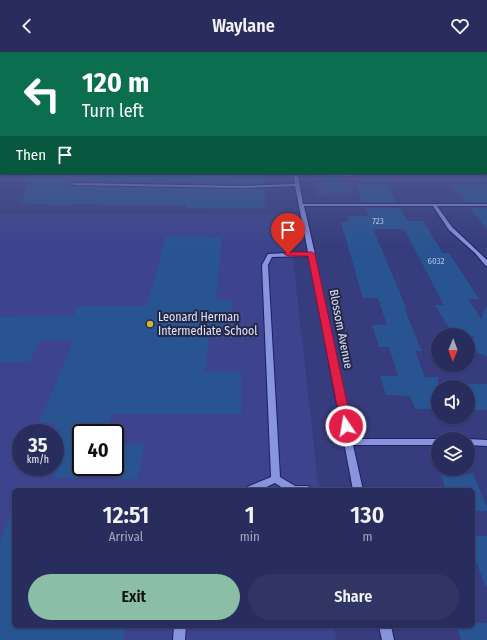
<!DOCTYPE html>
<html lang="en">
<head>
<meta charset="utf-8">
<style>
  body { margin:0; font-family:"Fira Sans Condensed",sans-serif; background:#303564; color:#f1f3f6; height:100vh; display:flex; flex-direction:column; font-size:15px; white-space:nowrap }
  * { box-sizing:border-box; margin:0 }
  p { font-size:13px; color:#a5a8bc }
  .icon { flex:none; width:22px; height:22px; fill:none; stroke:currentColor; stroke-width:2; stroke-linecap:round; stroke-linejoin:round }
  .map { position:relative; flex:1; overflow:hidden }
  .details { position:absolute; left:12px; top:436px; width:463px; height:140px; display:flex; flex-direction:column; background:#282d5e; border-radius:6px; box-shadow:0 1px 3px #0004,0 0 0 1px #444973 }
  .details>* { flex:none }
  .guide { position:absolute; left:0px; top:0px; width:487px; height:122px; box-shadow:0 1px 3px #0004,0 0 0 1px #444973; background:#0b6e4f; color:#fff; overflow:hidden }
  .needle { width:26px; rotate:181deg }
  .controls { position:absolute; left:431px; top:276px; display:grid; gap:8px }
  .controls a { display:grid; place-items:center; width:44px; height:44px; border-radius:50%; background:#282d5e; box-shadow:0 1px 3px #0004,0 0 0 1px #444973; font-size:20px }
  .speed { position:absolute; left:12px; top:372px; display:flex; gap:8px; font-size:20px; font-weight:700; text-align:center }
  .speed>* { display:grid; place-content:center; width:52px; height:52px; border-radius:50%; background:#282d5e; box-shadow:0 1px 3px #0004,0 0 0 1px #444973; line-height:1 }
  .speed small { font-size:10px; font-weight:400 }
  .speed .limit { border:2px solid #111; border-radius:6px; background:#fff; color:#111 }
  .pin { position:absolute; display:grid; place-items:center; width:34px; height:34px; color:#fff; margin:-41px -17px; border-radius:50% 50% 50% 0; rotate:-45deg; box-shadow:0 0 4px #0007 }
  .pin .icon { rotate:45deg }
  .me { position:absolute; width:44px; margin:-22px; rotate:348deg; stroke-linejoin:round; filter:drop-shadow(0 0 3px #0008) }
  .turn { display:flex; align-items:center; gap:14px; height:84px; padding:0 16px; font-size:18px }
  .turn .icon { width:52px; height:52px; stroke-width:2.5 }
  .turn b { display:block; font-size:28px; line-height:34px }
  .then { display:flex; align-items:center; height:38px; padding:0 16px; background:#0003; gap:8px; font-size:15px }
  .eta { display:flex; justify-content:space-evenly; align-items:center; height:68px; text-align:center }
  .eta b { font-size:24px; font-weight:600; line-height:28px }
  .cta { display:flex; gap:8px; margin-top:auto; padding:8px 16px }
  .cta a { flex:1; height:46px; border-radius:24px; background:#8abfa5; color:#111; font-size:16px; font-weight:600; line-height:46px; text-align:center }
  .cta a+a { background:#303564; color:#f1f3f6 }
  header { display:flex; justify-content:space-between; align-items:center; height:52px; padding:0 16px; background:#282d5e; font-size:18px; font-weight:600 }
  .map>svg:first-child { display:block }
  .built { fill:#3d438c; fill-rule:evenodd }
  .building { fill:#285591 }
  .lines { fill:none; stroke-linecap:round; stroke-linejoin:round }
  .minor-casing { stroke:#1f205f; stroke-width:2 }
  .minor { fill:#8894dd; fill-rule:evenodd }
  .route { fill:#e11d48; stroke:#92132f }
  .poi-dot { fill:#d2b635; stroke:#242845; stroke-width:1.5 }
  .labels { text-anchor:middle; stroke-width:4; stroke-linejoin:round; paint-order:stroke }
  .far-number-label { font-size:9px; fill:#b0c0e0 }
  .poi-label { font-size:12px; fill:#dee3fb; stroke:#242845; text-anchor:start }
  .street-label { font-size:12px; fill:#dee3fb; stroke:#242845 }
</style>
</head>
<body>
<header><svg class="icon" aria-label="back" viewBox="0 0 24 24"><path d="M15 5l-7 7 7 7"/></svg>Waylane<svg class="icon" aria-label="heart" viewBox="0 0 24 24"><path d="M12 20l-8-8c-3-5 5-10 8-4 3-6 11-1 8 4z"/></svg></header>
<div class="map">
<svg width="487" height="588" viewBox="0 0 487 588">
  <rect width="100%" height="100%" fill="#363c7d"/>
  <!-- built -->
  <g class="built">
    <polygon points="310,121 476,121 483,129 351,129 357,145 317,144"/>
    <path d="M0 162H288L319 438H14V574H334L336 588H0ZM21 381H55V415H21ZM81 381H115V415H81Z"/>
  </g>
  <!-- building -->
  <g class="building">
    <polygon points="36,121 264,121 264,132 74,130 71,133 74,134 265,137 266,157 186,156 186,153 100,153 101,152 70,152 69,154 22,151 26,136"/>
    <polygon points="325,125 340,125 346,140 329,140"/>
    <polygon points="355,132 387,132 397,150 362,150"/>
    <polygon points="451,132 487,133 487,150 466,150"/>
    <polygon points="365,156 400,156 408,169 423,169 443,201 449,201 479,247 468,247 481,267 486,255 487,255 487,304 469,298 475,284 453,283 435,253 444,253 404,177 373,177 407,258 405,258 422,299 415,299 425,325 438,325 438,357 415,357 410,344 386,343 380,324 398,324 389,295 379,295 372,273 387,273 378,246 363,246 341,170 349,170 347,164 368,164"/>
    <polygon points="470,156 487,156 487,177"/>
    <polygon points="166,184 222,185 216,248 232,248 231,278 210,277 205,320 241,320 241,362 112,362 106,381 81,381 81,426 55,426 55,371 39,371 74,288 41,288 29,310 0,310 0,265 73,264 78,254 147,254"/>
    <rect x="468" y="332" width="19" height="26"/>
    <polygon points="115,393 144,393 138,427 115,427"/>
    <polygon points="473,422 487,455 487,459 473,459 473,438 446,438 441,423"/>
    <polygon points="13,456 14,574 125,574 123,588 0,588 0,490"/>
    <polygon points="473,484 487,484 487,534 485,534 473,500"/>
    <polygon points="473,571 487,571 487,588 461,588 457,574 473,574"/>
  </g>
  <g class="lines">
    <!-- minor casing -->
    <g class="minor-casing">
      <g id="minor">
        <polygon points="293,121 354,122 356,123 354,124 298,123 303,152 487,152 487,154 437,154 452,175 486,207 487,208 487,214 485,213 475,201 449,178 433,154 304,154 315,202 314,203 352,387 439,387 438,387 438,393 353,393 363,438 353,438 309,204 272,205 268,213 280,425 295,434 307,434 310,435 312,438 286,438 275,431 260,438 245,438 247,435 271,425 262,213 268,202 308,200 295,134 242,136 74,133 72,132 74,131 242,134 295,132"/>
        <polygon points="467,387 468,387 487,388 487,394 468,393 468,387"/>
        <polygon points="174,574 186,574 185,588 173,588"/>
        <polygon points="379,574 391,574 394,588 382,588"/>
      </g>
    </g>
    <!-- minor -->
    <use href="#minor" class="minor"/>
  </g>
  <!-- sky -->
  <linearGradient id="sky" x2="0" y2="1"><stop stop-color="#1e2145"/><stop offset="0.58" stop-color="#4c568f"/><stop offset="1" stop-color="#4c568f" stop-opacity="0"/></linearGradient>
  <rect width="487" height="196" fill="url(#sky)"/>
  <!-- route -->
  <polygon class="route" points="285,200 312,200 315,202 352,374 350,377 346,378 342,377 341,374 308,204 288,204 284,202"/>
  <!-- markers -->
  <circle class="poi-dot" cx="150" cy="272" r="4"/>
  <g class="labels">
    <!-- far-number labels -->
    <g class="far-number-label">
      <text x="378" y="172">723</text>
      <text x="436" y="212">6032</text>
    </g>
    <!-- poi labels -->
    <g class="poi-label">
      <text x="158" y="269">Leonard Herman<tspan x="158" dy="14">Intermediate School</tspan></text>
    </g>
    <!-- street labels -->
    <g class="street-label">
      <text transform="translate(341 277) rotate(79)" y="4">Blossom Avenue</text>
    </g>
  </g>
</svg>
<div class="controls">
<a><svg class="needle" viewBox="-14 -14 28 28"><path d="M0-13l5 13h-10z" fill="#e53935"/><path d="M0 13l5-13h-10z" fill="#a5a8bc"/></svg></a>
<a><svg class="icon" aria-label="sound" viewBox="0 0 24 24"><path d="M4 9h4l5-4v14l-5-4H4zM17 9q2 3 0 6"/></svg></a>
<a><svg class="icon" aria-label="layers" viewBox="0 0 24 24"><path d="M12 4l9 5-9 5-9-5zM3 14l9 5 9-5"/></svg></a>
</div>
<div class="speed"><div>35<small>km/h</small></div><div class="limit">40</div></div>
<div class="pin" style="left:288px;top:202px;background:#d93025"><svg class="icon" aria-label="arrive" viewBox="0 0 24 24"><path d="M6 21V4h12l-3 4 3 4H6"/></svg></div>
<svg class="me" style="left:346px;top:374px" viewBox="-20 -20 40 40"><circle r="17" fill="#e11d48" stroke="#fff" stroke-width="3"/><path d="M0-11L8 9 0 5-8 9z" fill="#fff"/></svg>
<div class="guide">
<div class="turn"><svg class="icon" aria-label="left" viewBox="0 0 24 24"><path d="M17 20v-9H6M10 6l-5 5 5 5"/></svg><div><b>120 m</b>Turn left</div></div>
<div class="then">Then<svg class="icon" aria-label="arrive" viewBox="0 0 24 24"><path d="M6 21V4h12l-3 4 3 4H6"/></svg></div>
</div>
<section class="details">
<div class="eta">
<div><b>12:51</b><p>Arrival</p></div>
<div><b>1</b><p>min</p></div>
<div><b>130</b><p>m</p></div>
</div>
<div class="cta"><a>Exit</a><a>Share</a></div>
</section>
</div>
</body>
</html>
